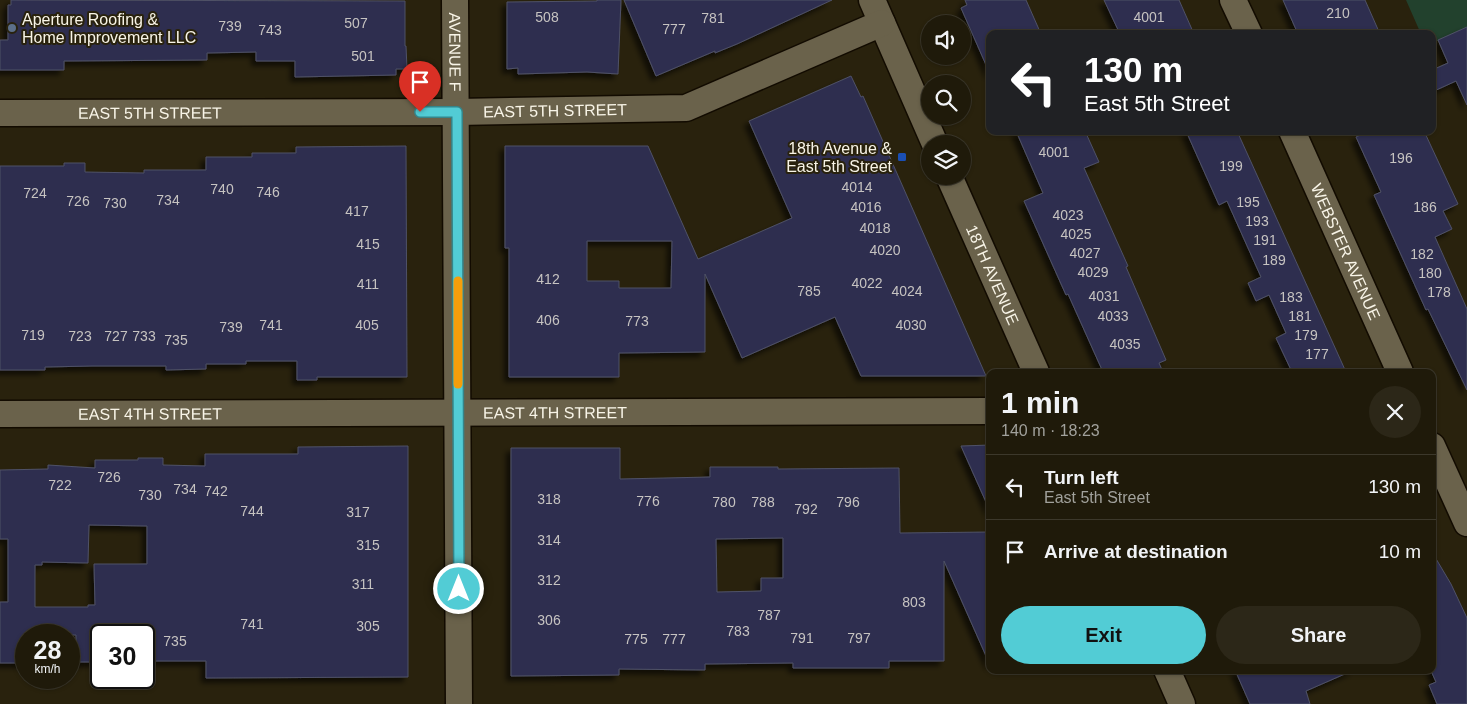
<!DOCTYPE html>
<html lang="en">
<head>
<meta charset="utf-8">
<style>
  body { margin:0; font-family:Arial,sans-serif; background:#2c2718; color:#f1f3f6; height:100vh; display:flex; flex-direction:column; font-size:19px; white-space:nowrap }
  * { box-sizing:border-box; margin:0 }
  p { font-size:16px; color:#a1a19c }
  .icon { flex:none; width:28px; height:28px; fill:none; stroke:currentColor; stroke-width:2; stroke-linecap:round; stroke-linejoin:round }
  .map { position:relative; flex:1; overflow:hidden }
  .side { position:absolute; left:986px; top:369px; width:450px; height:305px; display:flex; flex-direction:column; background:#1f1a0a; border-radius:10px; box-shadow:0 1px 4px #0004,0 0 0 1px #3c382b }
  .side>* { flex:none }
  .guide { position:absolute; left:986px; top:30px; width:450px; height:105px; border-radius:10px; box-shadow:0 1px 4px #0004,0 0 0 1px #3c382b; background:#202124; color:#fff; overflow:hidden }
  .tools { position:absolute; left:921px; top:15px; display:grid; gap:10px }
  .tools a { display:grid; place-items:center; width:50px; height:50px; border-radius:50%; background:#1f1a0a; box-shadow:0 1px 4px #0004,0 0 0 1px #3c382b; font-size:25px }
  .speed { position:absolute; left:15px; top:624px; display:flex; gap:10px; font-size:25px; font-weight:700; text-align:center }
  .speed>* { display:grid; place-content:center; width:65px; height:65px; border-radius:50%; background:#1f1a0a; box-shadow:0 1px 4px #0004,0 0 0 1px #3c382b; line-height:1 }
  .speed small { font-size:12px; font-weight:400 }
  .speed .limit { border:2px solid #111; border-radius:8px; background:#fff; color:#111 }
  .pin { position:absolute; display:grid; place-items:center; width:42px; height:42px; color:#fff; margin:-51px -21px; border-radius:50% 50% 50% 0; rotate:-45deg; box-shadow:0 0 5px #0007 }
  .pin .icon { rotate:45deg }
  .me { position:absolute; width:55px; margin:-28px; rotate:0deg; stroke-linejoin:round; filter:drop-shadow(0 0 4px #0008) }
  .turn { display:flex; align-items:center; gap:18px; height:105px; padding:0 15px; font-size:22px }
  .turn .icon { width:65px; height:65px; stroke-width:2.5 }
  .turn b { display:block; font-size:35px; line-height:42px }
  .round { display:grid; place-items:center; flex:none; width:52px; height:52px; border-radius:26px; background:#2c2718 }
  .overview { display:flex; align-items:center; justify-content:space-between; height:85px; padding:0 15px }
  h1 { font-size:30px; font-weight:700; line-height:38px }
  .action { display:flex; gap:10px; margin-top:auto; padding:10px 15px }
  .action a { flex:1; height:58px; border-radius:30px; background:#52ccd5; color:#111; font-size:20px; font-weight:700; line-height:58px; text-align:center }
  .action a+a { background:#2c2718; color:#f1f3f6 }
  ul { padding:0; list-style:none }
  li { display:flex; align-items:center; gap:15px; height:65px; padding:0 15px; border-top:1px solid #3c382b }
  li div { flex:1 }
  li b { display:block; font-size:19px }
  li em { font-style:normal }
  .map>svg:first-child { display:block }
  .green { fill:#22412d }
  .building { fill:#2e2f4f; stroke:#4f5167; fill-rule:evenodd; filter:url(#shadow) }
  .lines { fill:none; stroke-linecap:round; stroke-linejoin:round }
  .minor-casing { stroke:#120b00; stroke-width:29 }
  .minor { stroke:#6a624b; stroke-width:26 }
  .route-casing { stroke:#35858a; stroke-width:12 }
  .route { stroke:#52ccd5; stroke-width:9 }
  .slow { stroke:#f59e0b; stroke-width:9 }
  .service-dot { fill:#5c6f8a; stroke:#29220d; stroke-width:2 }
  .transit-dot { fill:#1a4fb4; stroke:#29220d; stroke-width:2 }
  .labels { text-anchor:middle; stroke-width:4; stroke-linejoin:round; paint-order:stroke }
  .number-label { font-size:14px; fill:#c6c3c1 }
  .poi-label { font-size:16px; fill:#f8f4e7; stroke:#29220d; text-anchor:start }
  .street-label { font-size:16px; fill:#f8f4e7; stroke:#29220d }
</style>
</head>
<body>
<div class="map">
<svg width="1467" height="704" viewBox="0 0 1467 704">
  <defs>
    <filter id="shadow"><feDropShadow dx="-4.5" dy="4.5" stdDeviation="2.5" flood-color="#0009"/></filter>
  </defs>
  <rect width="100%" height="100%" fill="#29220d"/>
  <!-- green -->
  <polygon class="green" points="1406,0 1467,0 1467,27 1433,43 1432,34 1421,34"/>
  <!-- building -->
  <g class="building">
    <polygon points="11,0 405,1 405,46 406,46 407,69 396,69 396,75 295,77 295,61 256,61 256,52 207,53 207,60 64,61 64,70 0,70 0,40 8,40 8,5 11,5"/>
    <polygon points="597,0 621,0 618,74 587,72 518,74 518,68 507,69 507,2 597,1"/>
    <polygon points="624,0 832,0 737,44 715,53 715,51 656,76"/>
    <polygon points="965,0 1026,0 1041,34 990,34 990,74 961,8 967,5"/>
    <polygon points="1104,0 1179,0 1194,34 1120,34"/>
    <polygon points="1283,0 1365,0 1380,34 1298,34"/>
    <polygon points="1467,27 1467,105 1456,81 1432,92 1432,70 1448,63 1438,40"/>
    <path d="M851 76 861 97 863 96 986 376H861L835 317 742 358 705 274V352L619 353V377H509V248H505V146H648L698 259 792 218 749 121ZM587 241H672L671 288H619V281H587Z"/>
    <polygon points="1016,131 1085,131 1099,162 1084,168 1128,266 1126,267 1166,360 1159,363 1163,372 1103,372 1068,294 1066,295 1024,201 1043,193"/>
    <polygon points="1186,131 1237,131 1346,372 1292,372 1276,338 1286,333 1269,295 1256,301 1248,283 1261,277 1227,201 1219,205"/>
    <polygon points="1369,131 1424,131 1458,204 1443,211 1452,229 1435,237 1467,309 1467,390 1428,309 1426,310 1374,195 1381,192 1356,137"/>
    <polygon points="406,146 407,377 317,377 317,380 297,380 297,361 246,361 246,364 206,364 206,369 166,370 166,366 92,366 45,367 45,370 0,370 0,166 64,166 64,163 85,163 85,172 144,173 144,170 206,170 206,157 252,157 252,153 296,153 296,147"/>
    <polygon points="990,445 990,511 961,446"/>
    <path d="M408 446V677L206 678V661H144V635H101V662H76V635H26L25 663H0V602H8V539H0V470L48 469V465L95 468V460H138V458H163V465L205 466V454H298V447ZM89 525 147 526V564H94L95 605H88V607H35V565H42V562L88 563Z"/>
    <path d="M511 448H620V479L710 477V467H778V469L899 468 900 533 990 532V665L944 561V661H889V668H793V663L705 664V670L619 669V675L511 676ZM783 538V578H761V591L717 592 716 539Z"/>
    <polygon points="1432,552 1451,584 1467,618 1467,704 1437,704 1429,685 1436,682 1432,673"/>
    <polygon points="1235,670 1354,670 1306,691 1310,704 1250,704"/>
  </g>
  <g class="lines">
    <!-- minor casing -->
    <g class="minor-casing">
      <g id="minor">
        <path id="s1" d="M455 0 459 704"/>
        <polyline points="872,0 935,144"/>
        <polyline points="1233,0 1249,34"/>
        <path id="s2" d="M0 113 457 112 686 108 882 23"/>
        <path id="s3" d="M1292 131 1400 372"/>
        <path id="s4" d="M949 176 1036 372"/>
        <path id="s5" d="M0 414 990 411"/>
        <polyline points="1432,446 1467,523"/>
        <polyline points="1167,670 1182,704"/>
      </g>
    </g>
    <!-- minor -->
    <use href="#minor" class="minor"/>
  </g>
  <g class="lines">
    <!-- route casing -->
    <g class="route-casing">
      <polyline id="route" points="420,112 457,112 459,589"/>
    </g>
    <!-- route -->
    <use href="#route" class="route"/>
    <!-- slow -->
    <polyline class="slow" points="458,281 458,384"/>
  </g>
  <!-- markers -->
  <circle class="service-dot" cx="12" cy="28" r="5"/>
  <rect class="transit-dot" x="897" y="152" width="10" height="10" rx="2.5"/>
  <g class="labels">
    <!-- number labels -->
    <g class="number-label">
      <text x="1338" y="18">210</text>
      <text x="547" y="22">508</text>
      <text x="1149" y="22">4001</text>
      <text x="713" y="23">781</text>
      <text x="356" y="28">507</text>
      <text x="230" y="31">739</text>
      <text x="674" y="34">777</text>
      <text x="270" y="35">743</text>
      <text x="363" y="61">501</text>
      <text x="1054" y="157">4001</text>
      <text x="1401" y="163">196</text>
      <text x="1231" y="171">199</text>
      <text x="857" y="192">4014</text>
      <text x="222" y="194">740</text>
      <text x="268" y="197">746</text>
      <text x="35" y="198">724</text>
      <text x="168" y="205">734</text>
      <text x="78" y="206">726</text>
      <text x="1248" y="207">195</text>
      <text x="115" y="208">730</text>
      <text x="866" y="212">4016</text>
      <text x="1425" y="212">186</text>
      <text x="357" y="216">417</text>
      <text x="1068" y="220">4023</text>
      <text x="1257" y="226">193</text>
      <text x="875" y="233">4018</text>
      <text x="1076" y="239">4025</text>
      <text x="1265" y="245">191</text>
      <text x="368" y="249">415</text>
      <text x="885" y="255">4020</text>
      <text x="1085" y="258">4027</text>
      <text x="1422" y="259">182</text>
      <text x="1274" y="265">189</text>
      <text x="1093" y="277">4029</text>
      <text x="1430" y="278">180</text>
      <text x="548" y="284">412</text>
      <text x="867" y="288">4022</text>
      <text x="368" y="289">411</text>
      <text x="809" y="296">785</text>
      <text x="907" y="296">4024</text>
      <text x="1439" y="297">178</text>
      <text x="1104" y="301">4031</text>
      <text x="1291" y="302">183</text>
      <text x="1113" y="321">4033</text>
      <text x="1300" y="321">181</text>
      <text x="548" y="325">406</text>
      <text x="637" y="326">773</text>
      <text x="271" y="330">741</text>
      <text x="367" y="330">405</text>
      <text x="911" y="330">4030</text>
      <text x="231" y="332">739</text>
      <text x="33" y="340">719</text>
      <text x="1306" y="340">179</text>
      <text x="80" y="341">723</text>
      <text x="116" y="341">727</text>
      <text x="144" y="341">733</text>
      <text x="176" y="345">735</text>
      <text x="1125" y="349">4035</text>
      <text x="1317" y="359">177</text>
      <text x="109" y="482">726</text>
      <text x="60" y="490">722</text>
      <text x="185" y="494">734</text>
      <text x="216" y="496">742</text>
      <text x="150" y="500">730</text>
      <text x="549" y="504">318</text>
      <text x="648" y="506">776</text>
      <text x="724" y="507">780</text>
      <text x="763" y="507">788</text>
      <text x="848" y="507">796</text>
      <text x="806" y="514">792</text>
      <text x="252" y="516">744</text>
      <text x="358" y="517">317</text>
      <text x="549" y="545">314</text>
      <text x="368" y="550">315</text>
      <text x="549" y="585">312</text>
      <text x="363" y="589">311</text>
      <text x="914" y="607">803</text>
      <text x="769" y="620">787</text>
      <text x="549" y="625">306</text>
      <text x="252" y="629">741</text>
      <text x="368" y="631">305</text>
      <text x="738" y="636">783</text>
      <text x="802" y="643">791</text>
      <text x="859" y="643">797</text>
      <text x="636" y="644">775</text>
      <text x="674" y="644">777</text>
      <text x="175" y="646">735</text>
    </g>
    <!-- poi labels -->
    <g class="poi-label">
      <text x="22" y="25">Aperture Roofing &amp;<tspan x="22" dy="18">Home Improvement LLC</tspan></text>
      <text x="892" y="154" text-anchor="end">18th Avenue &amp;<tspan x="892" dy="18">East 5th Street</tspan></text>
    </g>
    <!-- street labels -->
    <g class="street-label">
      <text dy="6" stroke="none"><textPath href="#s1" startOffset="52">AVENUE F</textPath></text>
      <text dy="6" stroke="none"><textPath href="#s2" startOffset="555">EAST 5TH STREET</textPath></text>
      <text dy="6" stroke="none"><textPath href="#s2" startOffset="150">EAST 5TH STREET</textPath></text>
      <text dy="6" stroke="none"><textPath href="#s3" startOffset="132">WEBSTER AVENUE</textPath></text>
      <text dy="6" stroke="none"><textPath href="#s4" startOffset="108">18TH AVENUE</textPath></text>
      <text dy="6" stroke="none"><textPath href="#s5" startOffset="555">EAST 4TH STREET</textPath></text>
      <text dy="6" stroke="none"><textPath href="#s5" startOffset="150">EAST 4TH STREET</textPath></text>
    </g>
  </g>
</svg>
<div class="tools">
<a><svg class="icon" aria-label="sound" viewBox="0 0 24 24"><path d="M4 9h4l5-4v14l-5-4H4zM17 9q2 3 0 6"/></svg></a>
<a><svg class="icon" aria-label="search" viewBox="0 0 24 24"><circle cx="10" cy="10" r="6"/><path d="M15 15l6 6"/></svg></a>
<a><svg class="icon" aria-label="layers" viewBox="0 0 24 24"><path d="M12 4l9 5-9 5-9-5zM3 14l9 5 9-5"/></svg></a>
</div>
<div class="speed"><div>28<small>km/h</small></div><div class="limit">30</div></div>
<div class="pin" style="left:420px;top:112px;background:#d93025"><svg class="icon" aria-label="arrive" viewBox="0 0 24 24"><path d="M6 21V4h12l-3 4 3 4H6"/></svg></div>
<svg class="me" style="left:459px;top:589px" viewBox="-20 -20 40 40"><circle r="17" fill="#52ccd5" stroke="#fff" stroke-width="3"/><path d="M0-11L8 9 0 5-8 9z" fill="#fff"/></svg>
<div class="guide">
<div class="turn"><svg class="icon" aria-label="left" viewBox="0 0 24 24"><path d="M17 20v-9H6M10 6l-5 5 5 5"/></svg><div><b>130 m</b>East 5th Street</div></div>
</div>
<section class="side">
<div class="overview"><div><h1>1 min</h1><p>140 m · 18:23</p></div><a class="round"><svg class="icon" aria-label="close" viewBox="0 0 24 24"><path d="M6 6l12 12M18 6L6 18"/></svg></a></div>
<ul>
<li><svg class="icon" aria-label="left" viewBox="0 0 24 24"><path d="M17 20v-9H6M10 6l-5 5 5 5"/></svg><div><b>Turn left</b><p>East 5th Street</p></div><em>130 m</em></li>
<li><svg class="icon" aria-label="arrive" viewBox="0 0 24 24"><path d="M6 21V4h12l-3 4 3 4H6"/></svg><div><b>Arrive at destination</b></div><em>10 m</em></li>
</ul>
<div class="action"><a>Exit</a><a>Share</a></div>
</section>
</div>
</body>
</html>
